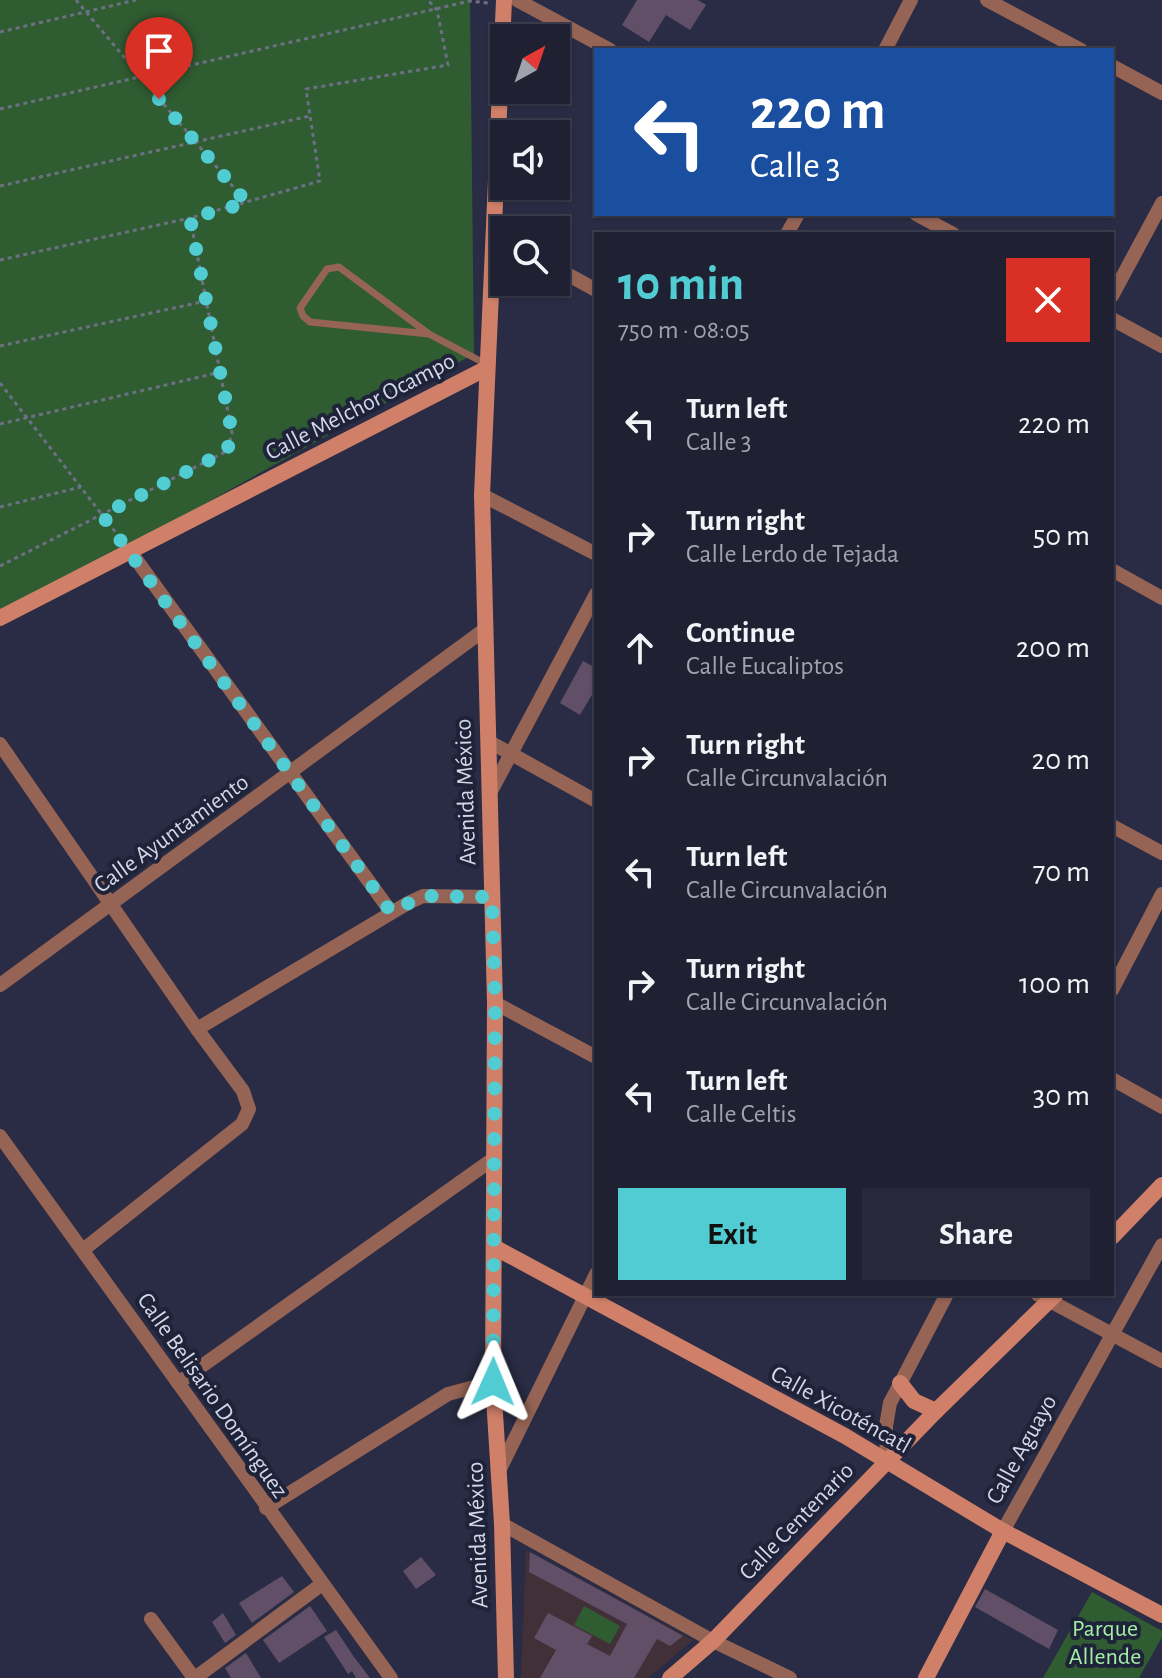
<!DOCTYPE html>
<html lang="en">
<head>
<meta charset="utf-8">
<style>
  body { margin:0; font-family:"Alegreya Sans",sans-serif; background:#27293b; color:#f1f3f6; height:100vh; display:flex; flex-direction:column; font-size:30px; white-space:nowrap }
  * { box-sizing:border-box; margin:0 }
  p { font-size:26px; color:#a1a3ac }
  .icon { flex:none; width:44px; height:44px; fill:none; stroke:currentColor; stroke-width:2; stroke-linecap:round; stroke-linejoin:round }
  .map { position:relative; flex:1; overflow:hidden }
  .panel { position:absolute; left:594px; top:232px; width:520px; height:1064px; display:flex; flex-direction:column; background:#1f2133; border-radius:0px; box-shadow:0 2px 6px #0004,0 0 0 2px #3c3e4e }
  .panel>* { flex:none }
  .guide { position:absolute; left:594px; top:48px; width:520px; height:168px; border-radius:0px; box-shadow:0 2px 6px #0004,0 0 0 2px #3c3e4e; background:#1a4fa0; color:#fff; overflow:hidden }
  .needle { width:52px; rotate:40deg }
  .fabs { position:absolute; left:490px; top:24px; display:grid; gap:16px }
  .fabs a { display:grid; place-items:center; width:80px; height:80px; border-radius:0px; background:#1f2133; box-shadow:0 2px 6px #0004,0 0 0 2px #3c3e4e; font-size:40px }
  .pin { position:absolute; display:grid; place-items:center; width:68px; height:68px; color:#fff; margin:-82px -34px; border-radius:50% 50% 50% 0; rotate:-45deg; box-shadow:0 0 8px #0007 }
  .pin .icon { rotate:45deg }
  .me { position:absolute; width:88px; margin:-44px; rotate:1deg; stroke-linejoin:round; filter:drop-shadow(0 0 6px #0008) }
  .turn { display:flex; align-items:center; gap:28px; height:168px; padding:0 24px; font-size:36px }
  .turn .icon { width:104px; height:104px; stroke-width:2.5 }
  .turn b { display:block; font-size:56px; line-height:68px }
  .round { display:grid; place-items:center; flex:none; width:84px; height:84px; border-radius:0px; background:#27293b }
  .overview { display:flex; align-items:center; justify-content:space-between; height:136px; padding:0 24px }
  h1 { font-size:48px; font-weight:700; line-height:60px; color:#51ccd2 }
  .primary-button { display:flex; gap:16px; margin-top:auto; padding:16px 24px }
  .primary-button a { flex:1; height:92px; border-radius:0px; background:#51ccd2; color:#111; font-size:32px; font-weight:700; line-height:92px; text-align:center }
  .primary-button a+a { background:#27293b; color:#f1f3f6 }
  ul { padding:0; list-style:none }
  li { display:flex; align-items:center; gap:24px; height:112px; padding:0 24px }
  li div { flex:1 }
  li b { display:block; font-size:30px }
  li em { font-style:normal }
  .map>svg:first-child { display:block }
  .education { fill:#423039 }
  .green { fill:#305c32 }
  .building { fill:#604f67 }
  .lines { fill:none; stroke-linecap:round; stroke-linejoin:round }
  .path { stroke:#6d7085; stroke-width:3; stroke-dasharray:4 4; stroke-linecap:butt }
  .lane { stroke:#966455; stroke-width:7 }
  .street { stroke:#966455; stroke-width:14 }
  .secondary { stroke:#d08068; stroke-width:16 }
  .route { stroke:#51ccd2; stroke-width:14; stroke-dasharray:0 25.2 }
  .labels { text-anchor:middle; stroke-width:8; stroke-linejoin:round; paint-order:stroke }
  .street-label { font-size:24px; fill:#d4d7e7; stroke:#1f233a }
  .park-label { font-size:24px; fill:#a3eea5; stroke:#1f233a }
</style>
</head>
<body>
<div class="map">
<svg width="1162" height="1678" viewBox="0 0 1162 1678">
  <rect width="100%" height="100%" fill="#292c44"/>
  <!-- education -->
  <polygon class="education" points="526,1550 693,1640 648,1678 521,1678"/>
  <!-- green -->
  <g class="green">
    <polygon points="0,0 470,0 474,354 127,547 0,610"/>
    <polygon points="1092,1592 1162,1631 1162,1637 1139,1678 1043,1678"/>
    <polygon points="584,1606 620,1626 610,1644 574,1625"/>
  </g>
  <!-- building -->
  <g class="building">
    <polygon points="637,0 698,0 706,5 690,30 666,15 649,42 622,25"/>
    <polygon points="583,661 596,668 596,688 580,715 560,703"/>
    <polygon points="530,1552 627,1605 683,1636 670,1646 657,1639 634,1678 540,1678 556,1650 534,1638 548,1613 592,1636 587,1644 610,1656 627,1624 529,1572"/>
    <polygon points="421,1557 436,1575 416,1589 403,1571"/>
    <polygon points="282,1576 294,1592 252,1623 239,1603"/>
    <polygon points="985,1589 1058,1630 1049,1649 975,1607"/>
    <polygon points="310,1606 327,1631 279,1663 263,1640"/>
    <polygon points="223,1613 236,1635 225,1643 212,1622"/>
    <polygon points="336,1630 354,1657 370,1678 356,1678 352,1671 348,1674 324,1637"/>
    <polygon points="246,1653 261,1678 231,1678 225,1668"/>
  </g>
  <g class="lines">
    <!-- path -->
    <g class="path">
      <polyline points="76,0 246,202"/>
      <polyline points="0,32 136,0"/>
      <polyline points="0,109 470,1 488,3"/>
      <polyline points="0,186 310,116"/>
      <polyline points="0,260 190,218"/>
      <polyline points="0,346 206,301"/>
      <polyline points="0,383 120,538"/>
      <polyline points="0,424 221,372"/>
      <polyline points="0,507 81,487"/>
      <polyline points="0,566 227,451 232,433 190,218 320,181 306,89 448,65 437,10 428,0"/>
    </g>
    <!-- lane -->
    <polyline class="lane" points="429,334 310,322 303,316 300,308 327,269 339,267 429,334 486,364"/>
    <!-- street -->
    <g class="street">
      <polyline points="517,0 610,50"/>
      <polyline points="987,0 1081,50"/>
      <polyline points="885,50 911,0"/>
      <polyline points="1112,66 1162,93"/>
      <polyline points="916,214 953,234"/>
      <polyline points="787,234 798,214"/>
      <polyline points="556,268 596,290"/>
      <polyline points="1112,296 1162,203"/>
      <polyline points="1112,319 1162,346"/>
      <polyline points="482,495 596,554"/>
      <polyline points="130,551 391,912"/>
      <polyline points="1112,570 1162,598"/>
      <polyline points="488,741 596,801"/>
      <polyline points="0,744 197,1029 243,1091 249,1109 242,1124 83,1250"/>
      <polyline points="489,795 596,594"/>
      <polyline points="1112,826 1162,853"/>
      <polyline points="0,985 484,630"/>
      <polyline points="1112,990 1162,894"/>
      <polyline points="495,1003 596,1057"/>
      <polyline points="197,1029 408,903 423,896 492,897"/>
      <polyline points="1112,1079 1162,1107"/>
      <polyline points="0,1136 391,1678"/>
      <polyline points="1037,1294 1162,1361"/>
      <polyline points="178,1383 493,1159"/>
      <polyline points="887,1462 886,1426 890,1403 947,1294"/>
      <polyline points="499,1471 596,1274"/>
      <polyline points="266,1508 448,1394 493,1382"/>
      <polyline points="502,1524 713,1641 790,1678"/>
      <polyline points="1003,1531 1162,1245"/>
      <polyline points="151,1619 194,1678"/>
      <polyline points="195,1678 322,1584"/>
    </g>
    <!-- secondary -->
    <g class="secondary">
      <polyline points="504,0 482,495 495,1003 493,1382 502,1524 506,1678"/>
      <polyline points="0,618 487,368"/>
      <polyline points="1112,1237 1162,1185"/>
      <polyline points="494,1247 845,1436 1003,1531 1162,1615"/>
      <polyline points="900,1383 914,1401 936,1411"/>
      <polyline points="670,1678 713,1641 936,1411 1056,1294"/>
      <polyline points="926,1678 1003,1531"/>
    </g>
  </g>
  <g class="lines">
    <!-- route -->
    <polyline class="route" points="159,99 247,203 190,218 232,433 227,451 102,515 391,912 423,896 492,897 495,1003 493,1382"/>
  </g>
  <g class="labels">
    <!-- street labels -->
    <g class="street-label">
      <text transform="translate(360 406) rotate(-27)" y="8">Calle Melchor Ocampo</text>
      <text transform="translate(465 792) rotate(-92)" y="8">Avenida México</text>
      <text transform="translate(171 833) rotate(-36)" y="8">Calle Ayuntamiento</text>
      <text transform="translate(213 1395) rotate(55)" y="8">Calle Belisario Domínguez</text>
      <text transform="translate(841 1409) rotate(29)" y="8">Calle Xicoténcatl</text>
      <text transform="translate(1021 1449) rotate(-61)" y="8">Calle Aguayo</text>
      <text transform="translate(796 1521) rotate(-46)" y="8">Calle Centenario</text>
      <text transform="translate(477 1535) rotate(-92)" y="8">Avenida México</text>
    </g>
    <!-- park labels -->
    <g class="park-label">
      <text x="1105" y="1636">Parque<tspan x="1105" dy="28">Allende</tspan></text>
    </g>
  </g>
</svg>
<div class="fabs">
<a><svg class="needle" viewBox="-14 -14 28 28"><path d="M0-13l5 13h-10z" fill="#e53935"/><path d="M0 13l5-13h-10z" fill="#a1a3ac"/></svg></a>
<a><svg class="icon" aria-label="sound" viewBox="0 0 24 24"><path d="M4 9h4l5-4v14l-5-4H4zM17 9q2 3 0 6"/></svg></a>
<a><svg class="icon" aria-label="search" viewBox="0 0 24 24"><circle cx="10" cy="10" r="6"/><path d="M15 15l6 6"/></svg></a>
</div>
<div class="pin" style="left:159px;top:99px;background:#d93025"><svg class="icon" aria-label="arrive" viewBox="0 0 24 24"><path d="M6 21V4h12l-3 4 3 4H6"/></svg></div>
<svg class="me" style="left:493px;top:1382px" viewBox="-20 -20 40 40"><path d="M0-17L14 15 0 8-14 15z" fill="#51ccd2" stroke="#fff" stroke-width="4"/></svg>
<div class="guide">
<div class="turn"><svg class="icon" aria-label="left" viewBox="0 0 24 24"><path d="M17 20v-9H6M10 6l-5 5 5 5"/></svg><div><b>220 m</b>Calle 3</div></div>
</div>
<section class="panel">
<div class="overview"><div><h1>10 min</h1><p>750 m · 08:05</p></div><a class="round" style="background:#d93025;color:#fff"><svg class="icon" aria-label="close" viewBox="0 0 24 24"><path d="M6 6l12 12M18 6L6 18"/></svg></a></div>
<ul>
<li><svg class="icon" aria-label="left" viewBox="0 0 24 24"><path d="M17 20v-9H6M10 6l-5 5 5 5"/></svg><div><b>Turn left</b><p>Calle 3</p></div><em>220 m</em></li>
<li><svg class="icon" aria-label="right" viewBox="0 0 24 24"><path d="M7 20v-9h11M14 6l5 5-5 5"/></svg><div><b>Turn right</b><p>Calle Lerdo de Tejada</p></div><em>50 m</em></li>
<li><svg class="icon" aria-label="ahead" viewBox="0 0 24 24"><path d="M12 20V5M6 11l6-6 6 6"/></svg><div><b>Continue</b><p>Calle Eucaliptos</p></div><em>200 m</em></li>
<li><svg class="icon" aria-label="right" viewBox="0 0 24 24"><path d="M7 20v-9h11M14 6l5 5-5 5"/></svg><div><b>Turn right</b><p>Calle Circunvalación</p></div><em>20 m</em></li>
<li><svg class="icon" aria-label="left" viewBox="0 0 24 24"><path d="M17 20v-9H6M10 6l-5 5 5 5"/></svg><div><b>Turn left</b><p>Calle Circunvalación</p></div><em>70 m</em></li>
<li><svg class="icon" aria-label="right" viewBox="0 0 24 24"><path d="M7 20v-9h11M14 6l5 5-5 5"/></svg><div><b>Turn right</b><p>Calle Circunvalación</p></div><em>100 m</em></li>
<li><svg class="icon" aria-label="left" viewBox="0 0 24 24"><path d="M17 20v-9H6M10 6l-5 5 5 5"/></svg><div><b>Turn left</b><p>Calle Celtis</p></div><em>30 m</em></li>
</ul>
<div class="primary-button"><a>Exit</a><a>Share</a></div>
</section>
</div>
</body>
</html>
